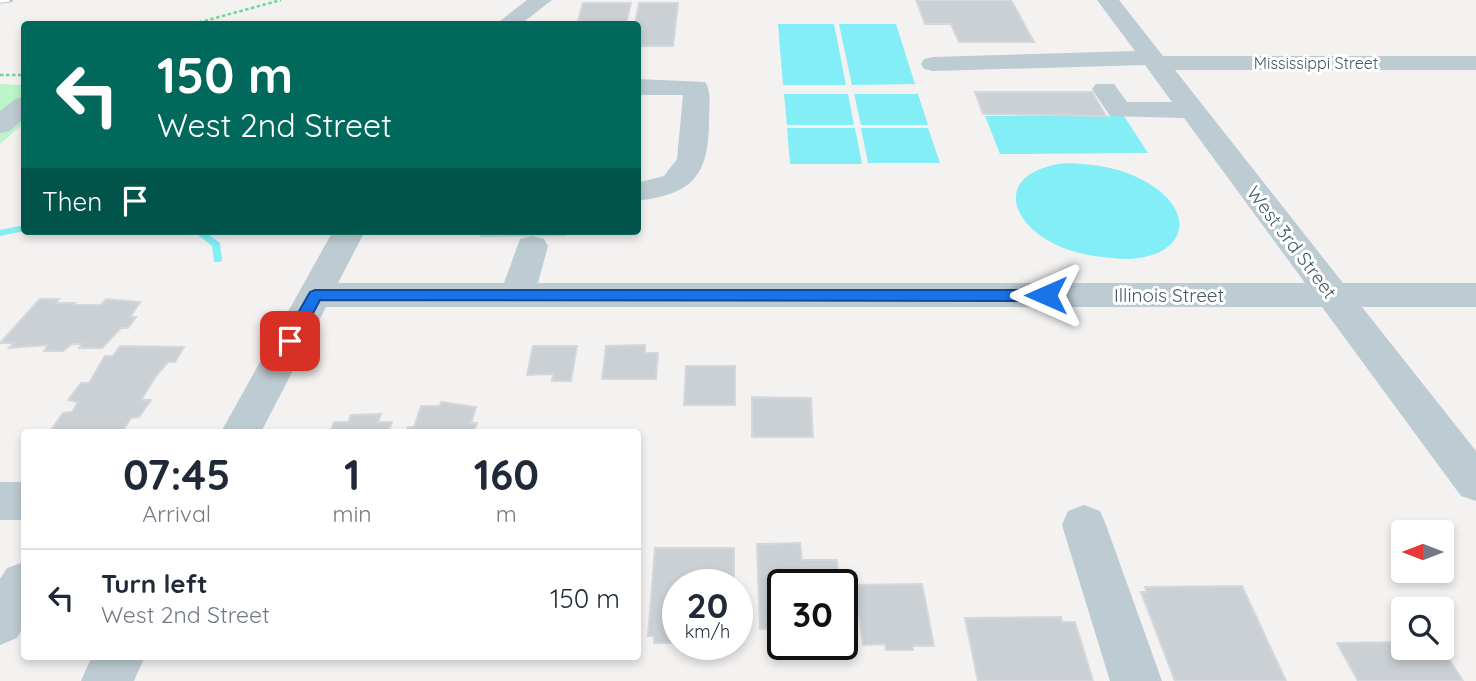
<!DOCTYPE html>
<html lang="en">
<head>
<meta charset="utf-8">
<style>
  body { margin:0; font-family:Quicksand,sans-serif; background:#f2f2f3; color:#1f2937; height:100vh; display:flex; flex-direction:column; font-size:26px; white-space:nowrap }
  * { box-sizing:border-box; margin:0 }
  p { font-size:23px; color:#747a83 }
  .icon { flex:none; width:38px; height:38px; fill:none; stroke:currentColor; stroke-width:2; stroke-linecap:round; stroke-linejoin:round }
  .map { position:relative; flex:1; overflow:hidden }
  .side { position:absolute; left:21px; top:429px; width:620px; height:231px; display:flex; flex-direction:column; background:#fff; border-radius:7px; box-shadow:0 4px 10px #0003 }
  .side>* { flex:none }
  .hud { position:absolute; left:21px; top:21px; width:620px; height:214px; border-radius:7px; box-shadow:0 4px 10px #0003; background:#00695c; color:#fff; overflow:hidden }
  .needle { width:46px; rotate:270deg }
  .fabs { position:absolute; left:1391px; top:520px; display:grid; gap:14px }
  .fabs a { display:grid; place-items:center; width:63px; height:63px; border-radius:7px; background:#fff; box-shadow:0 4px 10px #0003; font-size:35px }
  .speed { position:absolute; left:662px; top:569px; display:flex; gap:14px; font-size:35px; font-weight:700; text-align:center }
  .speed>* { display:grid; place-content:center; width:91px; height:91px; border-radius:50%; background:#fff; box-shadow:0 4px 10px #0003; line-height:1 }
  .speed small { font-size:18px; font-weight:400 }
  .speed .limit { border:4px solid #111; border-radius:10px; background:#fff; color:#111 }
  .pin { position:absolute; display:grid; place-items:center; width:60px; height:60px; color:#fff; margin:-30px; border-radius:14px; box-shadow:0 4px 10px #0006 }
  .me { position:absolute; width:77px; margin:-38px; rotate:270deg; stroke-linejoin:round; filter:drop-shadow(0 0 5px #0008) }
  .turn { display:flex; align-items:center; gap:24px; height:147px; padding:0 21px; font-size:32px }
  .turn .icon { width:91px; height:91px; stroke-width:2.5 }
  .turn b { display:block; font-size:49px; line-height:60px }
  .then { display:flex; align-items:center; height:66px; padding:0 21px; background:#0003; gap:14px; font-size:26px }
  .eta { display:flex; justify-content:space-evenly; align-items:center; height:119px; text-align:center }
  .eta b { font-size:42px; font-weight:700; line-height:49px }
  ul { padding:0; list-style:none }
  li { display:flex; align-items:center; gap:21px; height:98px; padding:0 21px; border-top:2px solid #e0e1e3 }
  li div { flex:1 }
  li b { display:block; font-size:26px }
  li em { font-style:normal }
  .map>svg:first-child { display:block }
  .green { fill:#bcf5ca }
  .water { fill:#84eef6 }
  .lines { fill:none; stroke-linecap:round; stroke-linejoin:round }
  .stream { fill:#84eef6; fill-rule:evenodd }
  .building { fill:#cad0d4; stroke:#d4d8dd; stroke-width:2 }
  .path { stroke:#70d796; stroke-width:2.5; stroke-dasharray:3.5 2.5; stroke-linecap:butt }
  .minor { fill:#bdcbd2; fill-rule:evenodd }
  .rail-casing { stroke:#b2b7bc; stroke-width:5 }
  .rail { stroke:#fff; stroke-width:3.5; stroke-dasharray:10; stroke-linecap:butt }
  .route { fill:#1a73e8; stroke:#114b97; stroke-width:2 }
  .labels { text-anchor:middle; stroke-width:6; stroke-linejoin:round; paint-order:stroke }
  .far-street-label { font-size:16px; fill:#465861; stroke:#fff }
  .street-label { font-size:19px; fill:#465861; stroke:#fff }
</style>
</head>
<body>
<div class="map">
<svg width="1476" height="681" viewBox="0 0 1476 681">
  <rect width="100%" height="100%" fill="#f4f1f1"/>
  <!-- green -->
  <polygon class="green" points="0,84 24,85 24,123 0,144"/>
  <!-- water -->
  <g class="water">
    <polygon points="778,24 834,24 846,85 783,85"/>
    <polygon points="839,24 896,24 915,84 852,85"/>
    <polygon points="784,94 848,94 854,125 787,125"/>
    <polygon points="854,94 918,94 928,125 861,125"/>
    <polygon points="985,116 1124,116 1148,153 1000,154"/>
    <polygon points="787,128 855,128 862,164 790,164"/>
    <polygon points="861,128 928,128 940,163 868,163"/>
    <path d="M1066 163C1095 164 1124 168 1148 183 1201 215 1183 259 1124 259 1104 258 1081 255 1061 247 1005 223 995 171 1066 163Z"/>
  </g>
  <g class="lines">
    <!-- stream -->
    <g class="stream">
      <polygon points="24,225 24,231 0,236 0,230"/>
      <polygon points="193,231 204,231 220,243 222,260 220,262 214,262 212,246"/>
    </g>
  </g>
  <!-- building -->
  <g class="building">
    <polygon points="916,0 1011,0 1034,42 959,42 951,24 925,24"/>
    <polygon points="583,3 631,3 626,24 577,24"/>
    <polygon points="639,3 678,3 673,46 637,46 635,24"/>
    <polygon points="975,92 1092,92 1106,116 983,114"/>
    <polygon points="483,231 566,231 565,235 481,236"/>
    <polygon points="40,299 59,299 56,303 75,303 73,305 101,305 106,299 140,302 130,317 136,317 128,328 121,328 102,348 79,348 82,344 72,344 63,351 44,351 48,345 9,348 14,343 0,343"/>
    <polygon points="645,345 645,353 658,353 656,379 602,379 606,346"/>
    <polygon points="120,346 184,347 175,362 168,362 156,376 141,400 151,400 139,417 131,418 122,432 51,430 63,413 72,412 78,402 68,400 81,383 89,383 105,356 113,356"/>
    <polygon points="533,346 577,346 571,381 552,381 553,374 527,375"/>
    <polygon points="686,366 735,366 735,405 684,405"/>
    <polygon points="752,397 811,398 813,437 752,437"/>
    <polygon points="441,402 476,407 471,423 477,423 474,432 406,432 408,427 414,427 421,406 440,406"/>
    <polygon points="381,414 378,422 392,422 388,432 330,432 334,422 348,422 351,415"/>
    <polygon points="800,543 802,560 837,560 839,584 782,584 782,644 842,644 842,606 847,654 800,655 799,649 770,649 769,629 760,629 757,544"/>
    <polygon points="655,548 734,548 734,584 677,584 677,643 654,643 654,636 648,636"/>
    <polygon points="922,584 934,646 912,646 913,650 886,650 885,644 863,645 855,585"/>
    <polygon points="1242,586 1286,681 1175,681 1141,592 1147,592 1145,587"/>
    <polygon points="1061,617 1062,622 1075,622 1093,681 978,681 965,618"/>
    <polygon points="1404,642 1404,648 1443,650 1463,681 1358,681 1337,643"/>
  </g>
  <g class="lines">
    <!-- path -->
    <g class="path">
      <polyline points="193,24 281,0"/>
      <polyline points="0,75 24,75"/>
    </g>
    <!-- minor -->
    <g class="minor">
      <polygon points="527,0 552,0 521,24 496,24"/>
      <polygon points="1097,0 1119,0 1163,56 1476,56 1476,70 1175,70 1343,283 1476,283 1476,307 1362,307 1476,451 1476,501 1461,496 1322,307 326,307 261,432 221,432 333,231 365,231 338,283 504,283 520,239 532,236 544,239 548,246 538,283 1305,283 1184,118 1110,116 1092,89 1096,84 1114,84 1127,102 1172,102 1145,65 933,71 924,69 921,64 924,59 933,57 1135,51"/>
      <path d="M637 79 705 82C712 91 709 107 709 119 709 176 693 194 637 201V183L664 176 677 159 683 95H637Z"/>
      <polygon points="24,97 24,118 10,131 0,133 0,111 15,99"/>
      <rect x="0" y="482" width="24" height="38"/>
      <polygon points="1084,505 1100,511 1106,525 1162,681 1110,681 1062,525 1068,511"/>
      <polygon points="24,562 24,626 17,638 0,645 0,579 7,568"/>
      <polygon points="92,656 145,656 134,681 81,681"/>
    </g>
    <!-- rail casing -->
    <g class="rail-casing">
      <polyline id="rail" points="0,1 10,0"/>
    </g>
    <!-- rail -->
    <use href="#rail" class="rail"/>
  </g>
  <!-- route -->
  <polygon class="route" points="315,290 1046,290 1054,295 1046,301 320,300 296,345 285,345 282,341 310,292"/>
  <g class="labels">
    <!-- far-street labels -->
    <g class="far-street-label">
      <text x="1316" y="69">Mississippi Street</text>
    </g>
    <!-- street labels -->
    <g class="street-label">
      <text transform="translate(1292 242) rotate(53)" y="7">West 3rd Street</text>
      <text x="1169" y="302">Illinois Street</text>
    </g>
  </g>
</svg>
<div class="fabs">
<a><svg class="needle" viewBox="-14 -14 28 28"><path d="M0-13l5 13h-10z" fill="#e53935"/><path d="M0 13l5-13h-10z" fill="#747a83"/></svg></a>
<a><svg class="icon" aria-label="search" viewBox="0 0 24 24"><circle cx="10" cy="10" r="6"/><path d="M15 15l6 6"/></svg></a>
</div>
<div class="speed"><div>20<small>km/h</small></div><div class="limit">30</div></div>
<div class="pin" style="left:290px;top:341px;background:#d93025"><svg class="icon" aria-label="arrive" viewBox="0 0 24 24"><path d="M6 21V4h12l-3 4 3 4H6"/></svg></div>
<svg class="me" style="left:1046px;top:295px" viewBox="-20 -20 40 40"><path d="M0-17L14 15 0 8-14 15z" fill="#1a73e8" stroke="#fff" stroke-width="4"/></svg>
<div class="hud">
<div class="turn"><svg class="icon" aria-label="left" viewBox="0 0 24 24"><path d="M17 20v-9H6M10 6l-5 5 5 5"/></svg><div><b>150 m</b>West 2nd Street</div></div>
<div class="then">Then<svg class="icon" aria-label="arrive" viewBox="0 0 24 24"><path d="M6 21V4h12l-3 4 3 4H6"/></svg></div>
</div>
<section class="side">
<div class="eta">
<div><b>07:45</b><p>Arrival</p></div>
<div><b>1</b><p>min</p></div>
<div><b>160</b><p>m</p></div>
</div>
<ul>
<li><svg class="icon" aria-label="left" viewBox="0 0 24 24"><path d="M17 20v-9H6M10 6l-5 5 5 5"/></svg><div><b>Turn left</b><p>West 2nd Street</p></div><em>150 m</em></li>
</ul>
</section>
</div>
</body>
</html>
